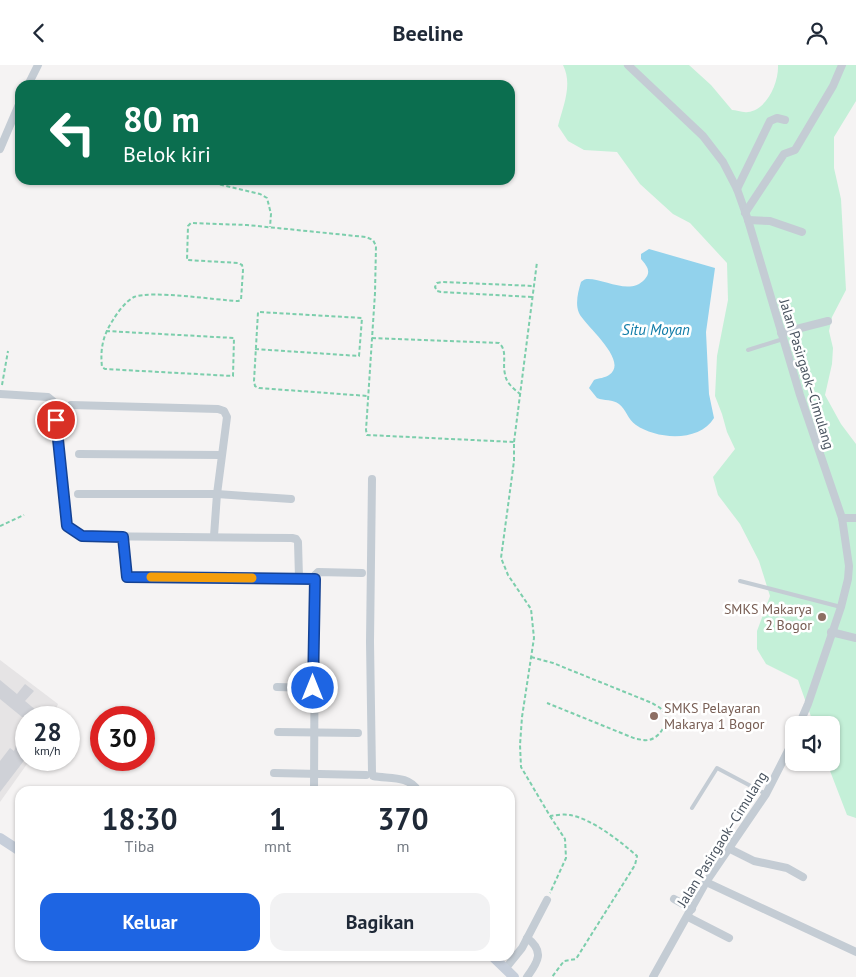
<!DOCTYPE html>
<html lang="id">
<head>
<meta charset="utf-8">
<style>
  body { margin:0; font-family:"PT Sans",sans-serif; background:#f2f2f3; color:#1f2937; height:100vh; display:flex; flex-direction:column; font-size:19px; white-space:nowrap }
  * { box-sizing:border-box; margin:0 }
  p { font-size:16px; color:#747a83 }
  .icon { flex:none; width:28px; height:28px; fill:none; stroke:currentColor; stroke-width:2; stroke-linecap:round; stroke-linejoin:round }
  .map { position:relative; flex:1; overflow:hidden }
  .sheet { position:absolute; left:15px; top:721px; width:500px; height:175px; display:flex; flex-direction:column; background:#fff; border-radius:15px; box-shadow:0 1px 4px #0004 }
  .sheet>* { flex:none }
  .hud { position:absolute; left:15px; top:15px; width:500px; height:105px; border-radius:15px; box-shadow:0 1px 4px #0004; background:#0b6e4f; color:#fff; overflow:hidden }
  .buttons { position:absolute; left:785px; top:651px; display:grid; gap:10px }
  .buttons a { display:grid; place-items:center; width:55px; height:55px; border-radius:10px; background:#fff; box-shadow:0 1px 4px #0004; font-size:25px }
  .speed { position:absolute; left:15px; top:641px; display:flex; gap:10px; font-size:25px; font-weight:700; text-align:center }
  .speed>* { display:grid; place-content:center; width:65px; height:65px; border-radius:50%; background:#fff; box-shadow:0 1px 4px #0004; line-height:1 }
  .speed small { font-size:12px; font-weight:400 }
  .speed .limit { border:8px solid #d22; background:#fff; color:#111 }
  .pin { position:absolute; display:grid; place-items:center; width:42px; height:42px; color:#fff; margin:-21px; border:2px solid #fff; border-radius:50%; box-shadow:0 1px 5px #0007 }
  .me { position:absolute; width:55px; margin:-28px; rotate:0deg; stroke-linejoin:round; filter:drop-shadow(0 0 4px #0008) }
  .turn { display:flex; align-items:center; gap:18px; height:105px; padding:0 25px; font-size:22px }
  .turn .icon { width:65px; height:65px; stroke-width:2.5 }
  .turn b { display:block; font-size:35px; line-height:42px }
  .eta { display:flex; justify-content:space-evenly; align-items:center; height:85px; text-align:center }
  .eta b { font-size:30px; font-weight:700; line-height:35px }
  .cta { display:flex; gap:10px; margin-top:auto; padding:10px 25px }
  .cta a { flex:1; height:58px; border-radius:15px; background:#1e65e3; color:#fff; font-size:20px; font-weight:700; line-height:58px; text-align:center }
  .cta a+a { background:#f2f2f3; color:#1f2937 }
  header { display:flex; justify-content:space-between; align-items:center; height:65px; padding:0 25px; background:#fff; font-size:22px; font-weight:700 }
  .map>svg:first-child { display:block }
  .education { fill:#e6e4e5 }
  .green { fill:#c4f0d8 }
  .water { fill:#92d2ec }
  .building { fill:#cfd1d7 }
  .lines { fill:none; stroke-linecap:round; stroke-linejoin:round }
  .path { stroke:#7cceac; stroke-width:2; stroke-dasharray:4 2.5; stroke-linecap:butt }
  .lane { stroke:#c4ccd4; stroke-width:4 }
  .street { stroke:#c4ccd4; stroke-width:8 }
  .secondary { stroke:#c6ceda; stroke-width:10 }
  .route-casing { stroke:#144294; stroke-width:12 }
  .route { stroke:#1e65e3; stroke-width:9 }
  .slow { stroke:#f59e0b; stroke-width:9 }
  .education-dot { fill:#8d6e63; stroke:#fff; stroke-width:2 }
  .labels { text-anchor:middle; stroke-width:5; stroke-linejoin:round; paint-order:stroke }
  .street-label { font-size:14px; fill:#4a5460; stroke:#fff }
  .education-label { font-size:14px; fill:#785e54; stroke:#fff; text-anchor:end }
  .water-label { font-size:15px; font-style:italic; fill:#0f7ba7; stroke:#fff }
</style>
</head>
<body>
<header><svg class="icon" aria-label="back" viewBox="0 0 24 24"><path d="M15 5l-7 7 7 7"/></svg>Beeline<svg class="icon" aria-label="person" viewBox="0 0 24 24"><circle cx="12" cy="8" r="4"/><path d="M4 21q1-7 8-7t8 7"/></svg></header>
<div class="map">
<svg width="856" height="912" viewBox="0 0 856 912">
  <rect width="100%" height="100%" fill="#f5f3f3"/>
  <!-- education -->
  <polygon class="education" points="0,595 58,639 53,652 26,652 26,695 35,695 33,701 27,699 0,737"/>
  <!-- green -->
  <path class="green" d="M563 0H689L711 20 732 45C736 45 743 48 748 47 767 45 779 17 778 0H856V36L834 72V103L841 134 846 225 832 252 829 266 833 283 832 299 825 330 841 359 856 379V753L847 750 827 698H831V660H814L798 615 766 599 757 584V566L770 531 759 496 740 459 718 430 713 412 735 384 727 367 722 349 715 331 717 291 728 235 727 198 690 158 673 149 640 119 617 87 584 85 568 76 558 61C563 41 573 20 563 0Z"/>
  <!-- water -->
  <path class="water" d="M649 184 715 203 706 267 709 329 714 353C699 378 656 374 636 360 628 355 626 344 619 339 613 334 604 336 597 333L589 323 594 315C599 313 605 313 609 310 630 296 585 261 579 248 575 239 578 227 581 217 584 215 584 214 588 214 606 214 630 231 645 214 652 206 646 200 641 194V189Z"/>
  <!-- building -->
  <g class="building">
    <polygon points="0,615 17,629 25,619 34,626 25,636 37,646 32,652 22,652 0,634"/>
    <polygon points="26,657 26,693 0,727 0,696 10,683 14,686"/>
  </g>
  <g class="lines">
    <!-- path -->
    <g class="path">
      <polyline points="201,115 260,129 267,133 271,149 270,162"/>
      <polyline points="532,232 441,227 437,226 435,222 437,218 442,217 534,221"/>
      <path d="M106 266 234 273 233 311 105 304 102 302C100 284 103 270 113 255 117 248 126 236 134 232 152 225 215 235 238 236L241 235 243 205 242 200 238 198 187 195 188 161 191 158 247 160 366 172 373 175 376 181 375 228 366 365 367 370 514 377V396L501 493 508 510 531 544 534 573 522 652 520 680 521 702 550 751C556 750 564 749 570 750 592 754 620 776 637 791L635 800 576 894 564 896 552 912"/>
      <path d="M372 273 499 278C508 286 502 298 505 309 506 318 514 324 520 329"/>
      <polyline points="255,284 359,291 362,253 258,247 254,316 255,321 259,323 368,331"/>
      <polyline points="2,320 8,286"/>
      <polyline points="514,377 537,197"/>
      <polyline points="0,461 24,450"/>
      <path d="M531 592 553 598 652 638C655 640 660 642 662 645 672 654 660 674 648 675 644 676 640 674 636 674L547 638"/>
      <polyline points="550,751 565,774 566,793 550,828"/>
    </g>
    <!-- lane -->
    <g class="lane">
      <polyline points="748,285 783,274"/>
      <polyline points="740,516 841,542"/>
      <polyline points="692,743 717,703 766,729"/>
    </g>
    <!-- street -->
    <g class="street">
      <polyline points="628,0 703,71 723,97 737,124 748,155 800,330 842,453 849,501 848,514 841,542 808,639 799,660"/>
      <polyline points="28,20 38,0"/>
      <polyline points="0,84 20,37"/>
      <polyline points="737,124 770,56 777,53 785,55"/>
      <polyline points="745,148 784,89 795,85 833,21 842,0"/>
      <polyline points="748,155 770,156 802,167"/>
      <polyline points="781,268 828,256"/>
      <polyline points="0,329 48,332 54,337 67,461 82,471 292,473 296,474 298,477 299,513"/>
      <polyline points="71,340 218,344 224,346 227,352 217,429 214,471"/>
      <polyline points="79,389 221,390"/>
      <path d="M372 414 370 577 372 707 373 711C389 714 409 710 418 726"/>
      <polyline points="78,429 217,429 291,434"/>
      <polyline points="842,453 856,453"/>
      <polyline points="123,472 127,512 315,514"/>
      <polyline points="831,567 856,573"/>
      <polyline points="277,622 313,623"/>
      <polyline points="278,667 358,668"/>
      <polyline points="274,708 366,710"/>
      <polyline points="314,726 315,510 318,507 362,508"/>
      <polyline points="730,784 754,796 787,803 803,812"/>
      <polyline points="706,817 856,887"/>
      <polyline points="674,834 692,844"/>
      <polyline points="688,852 729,873"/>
      <polyline points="505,904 522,883 547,835"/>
      <path d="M527 912C538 897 545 886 527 873"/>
      <polyline points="653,912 706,817 766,729 794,674"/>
    </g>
    <!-- secondary -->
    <g class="secondary">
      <polyline points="0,773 20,786"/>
      <polyline points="492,891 514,912"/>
    </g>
  </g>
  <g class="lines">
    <!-- route casing -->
    <g class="route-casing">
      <polyline id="route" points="56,355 67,461 82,471 123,472 127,512 315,514 313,623"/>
    </g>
    <!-- route -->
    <use href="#route" class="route"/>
    <!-- slow -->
    <polyline class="slow" points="151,512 252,513"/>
  </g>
  <!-- markers -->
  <g class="education-dot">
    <circle cx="822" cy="552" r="5"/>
    <circle cx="654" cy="651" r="5"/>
  </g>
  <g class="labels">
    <!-- street labels -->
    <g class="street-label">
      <text transform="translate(807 309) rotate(73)" y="5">Jalan Pasirgaok–Cimulang</text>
      <text transform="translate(722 774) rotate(-58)" y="5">Jalan Pasirgaok–Cimulang</text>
    </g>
    <!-- education labels -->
    <g class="education-label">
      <text x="812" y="549">SMKS Makarya<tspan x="812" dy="16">2 Bogor</tspan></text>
      <text x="664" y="648" text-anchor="start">SMKS Pelayaran<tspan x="664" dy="16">Makarya 1 Bogor</tspan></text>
    </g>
    <!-- water labels -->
    <g class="water-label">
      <text x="656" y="270">Situ Moyan</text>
    </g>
  </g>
</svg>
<div class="buttons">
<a><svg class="icon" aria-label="sound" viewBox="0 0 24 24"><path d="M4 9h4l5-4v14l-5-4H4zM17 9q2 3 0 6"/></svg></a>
</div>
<div class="speed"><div>28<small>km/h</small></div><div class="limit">30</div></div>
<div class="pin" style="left:56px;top:355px;background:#d93025"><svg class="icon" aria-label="arrive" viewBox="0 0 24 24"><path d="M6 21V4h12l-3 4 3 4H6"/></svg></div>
<svg class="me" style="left:313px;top:623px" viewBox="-20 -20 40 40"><circle r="17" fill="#1e65e3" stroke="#fff" stroke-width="3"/><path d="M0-11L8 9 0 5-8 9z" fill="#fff"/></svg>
<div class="hud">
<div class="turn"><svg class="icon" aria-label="left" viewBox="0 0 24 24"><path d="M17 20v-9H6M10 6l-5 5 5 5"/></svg><div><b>80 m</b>Belok kiri</div></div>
</div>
<section class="sheet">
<div class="eta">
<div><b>18:30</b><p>Tiba</p></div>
<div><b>1</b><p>mnt</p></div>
<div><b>370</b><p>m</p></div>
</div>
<div class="cta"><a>Keluar</a><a>Bagikan</a></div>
</section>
</div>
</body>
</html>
